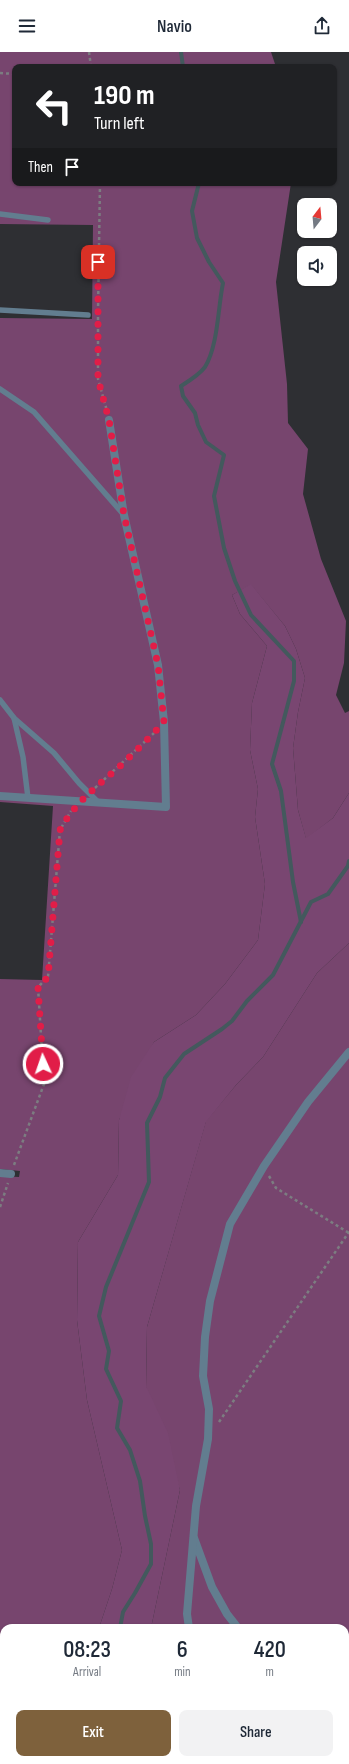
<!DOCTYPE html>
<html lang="en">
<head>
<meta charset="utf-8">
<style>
  body { margin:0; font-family:"Sofia Sans Condensed",sans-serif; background:#f2f2f3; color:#1f2937; height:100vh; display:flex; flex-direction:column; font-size:15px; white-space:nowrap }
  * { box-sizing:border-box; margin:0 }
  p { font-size:13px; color:#747a83 }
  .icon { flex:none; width:22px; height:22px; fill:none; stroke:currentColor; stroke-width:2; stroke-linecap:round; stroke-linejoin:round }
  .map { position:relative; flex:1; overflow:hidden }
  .sheet { position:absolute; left:0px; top:1572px; width:349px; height:140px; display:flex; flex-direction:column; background:#fff; border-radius:12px 12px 0 0; box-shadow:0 1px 3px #0004 }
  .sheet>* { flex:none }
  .banner { position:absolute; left:12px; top:12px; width:325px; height:122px; border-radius:8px; box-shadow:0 1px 3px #0004; background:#202124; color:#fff; overflow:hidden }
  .needle { width:26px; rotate:16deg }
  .controls { position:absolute; left:297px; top:146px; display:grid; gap:8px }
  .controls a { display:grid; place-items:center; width:40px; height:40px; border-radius:8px; background:#fff; box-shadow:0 1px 3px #0004; font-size:20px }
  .pin { position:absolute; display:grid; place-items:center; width:34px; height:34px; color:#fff; margin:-17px; border-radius:8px; box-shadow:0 2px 6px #0006 }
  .me { position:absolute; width:44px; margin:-22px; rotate:357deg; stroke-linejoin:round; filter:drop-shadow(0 0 3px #0008) }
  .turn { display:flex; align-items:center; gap:14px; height:84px; padding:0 16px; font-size:18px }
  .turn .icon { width:52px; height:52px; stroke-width:2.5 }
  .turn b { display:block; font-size:28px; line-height:34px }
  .then { display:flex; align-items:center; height:38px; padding:0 16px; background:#0003; gap:8px; font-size:15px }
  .eta { display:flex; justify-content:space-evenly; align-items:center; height:68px; text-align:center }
  .eta b { font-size:24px; font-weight:600; line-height:28px }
  .primary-button { display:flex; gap:8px; margin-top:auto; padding:8px 16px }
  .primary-button a { flex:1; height:46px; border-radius:8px; background:#7e613c; color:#fff; font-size:16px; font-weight:600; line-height:46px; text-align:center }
  .primary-button a+a { background:#f2f2f3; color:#1f2937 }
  header { display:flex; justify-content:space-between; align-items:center; height:52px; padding:0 16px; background:#fff; font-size:18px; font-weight:600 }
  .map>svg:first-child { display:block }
  .green { fill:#77456e }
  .forest { fill:#794671 }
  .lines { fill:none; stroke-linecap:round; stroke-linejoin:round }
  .stream { stroke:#43595d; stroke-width:4 }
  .path { stroke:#7c7d81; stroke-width:2.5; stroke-dasharray:3 3; stroke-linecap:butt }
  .lane { stroke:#627d8f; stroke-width:5.5 }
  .street { stroke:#627d8f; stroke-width:8 }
  .route { stroke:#e11d48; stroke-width:7; stroke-dasharray:0 12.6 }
</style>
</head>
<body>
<header><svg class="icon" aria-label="menu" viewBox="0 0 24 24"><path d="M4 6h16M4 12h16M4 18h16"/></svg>Navio<svg class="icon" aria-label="share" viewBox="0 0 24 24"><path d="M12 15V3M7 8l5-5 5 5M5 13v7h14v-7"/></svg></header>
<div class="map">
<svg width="349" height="1712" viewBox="0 0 349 1712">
  <rect width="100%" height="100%" fill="#2e2f33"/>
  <!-- green -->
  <g class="green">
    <polygon points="0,0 271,0 276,15 15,15 15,131 291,131 276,230 287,332 288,371 308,397 303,442 321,507 346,569 344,611 336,643 345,661 349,659 349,741 333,766 306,787 298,758 293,696 298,660 305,626 296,597 285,574 251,533 232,543 240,562 267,594 252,651 250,698 258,737 255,765 265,832 258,888 225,932 196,963 154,990 119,1068 118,1123 78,1190 77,1268 87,1348 122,1498 112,1537 99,1576 4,1576 4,1708 127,1708 129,1712 0,1712 0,1124 19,1125 20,1119 0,1117 0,927 42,928 53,754 0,750 0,266 92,267 93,173 0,172"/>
    <polygon points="349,891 349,1712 200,1712 199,1708 345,1708 345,1576 151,1576 180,1438 146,1335 147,1275 206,1069 236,1033 263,1005 317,921"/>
  </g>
  <!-- forest -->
  <g class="forest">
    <polygon points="251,532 285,574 296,597 305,626 298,660 293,696 298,758 306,786 333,766 349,741 349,891 317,921 263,1005 236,1033 206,1070 147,1275 146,1334 168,1381 180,1438 151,1576 99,1576 112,1537 122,1498 87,1348 77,1268 78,1190 118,1123 119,1068 131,1025 154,990 196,963 225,932 258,888 265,832 255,765 258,737 250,698 252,651 267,594 240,562 232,543"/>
    <polygon points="127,1708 199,1708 200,1712 129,1712"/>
  </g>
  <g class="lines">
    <!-- stream -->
    <g class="stream">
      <polyline points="181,0 183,15"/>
      <path d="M199 131 192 159 197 186 209 210 223 231C218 255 218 294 205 315 199 323 189 329 181 334L183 344 195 361 198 373 206 390 224 403 214 444 224 496 235 529 251 563 294 609V629L272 712 281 739 293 830 301 870"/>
      <polyline points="120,1576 123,1560 135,1541 151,1512 151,1492 145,1464 140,1429 130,1398 117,1376 121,1349 106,1317 109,1299 99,1264 106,1235 149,1130 147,1071 160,1045 165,1026 184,1002 222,977 232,969 247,949 273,923 311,850 328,842 348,814 349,809"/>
      <polyline points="167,1708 168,1712"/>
    </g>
    <!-- path -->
    <g class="path">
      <polyline points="89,0 91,15"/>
      <polyline points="0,21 15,22"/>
      <polyline points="98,260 100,131"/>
      <polyline points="98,265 98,327 107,359"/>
      <polyline points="95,736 154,681"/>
      <polyline points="14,1113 44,1032 38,935 48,925 60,778 71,759"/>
      <polyline points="269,1124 276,1136 349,1181"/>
      <polyline points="0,1155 8,1131"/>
      <polyline points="219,1370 349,1180"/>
    </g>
    <!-- lane -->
    <g class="lane">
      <polyline points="0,162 48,168"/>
      <polyline points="0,258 88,263"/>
      <polyline points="0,337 34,360 124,463"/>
      <polyline points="0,648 14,666 54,701 79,731 99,751"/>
      <polyline points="14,666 23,705 28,746"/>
    </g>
    <!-- street -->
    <g class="street">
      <polyline points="0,744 166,755 164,670 158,613 124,463 109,368"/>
      <polyline points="0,1121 11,1122"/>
      <polyline points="194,1486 212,1535 227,1562 238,1576"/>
      <polyline points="189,1576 187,1562 196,1454 208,1387 209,1357 203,1324 205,1285 210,1249 230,1172 264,1114 308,1050 349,1000"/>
      <polyline points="345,1665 349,1668"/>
      <polyline points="233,1708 235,1712"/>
    </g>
  </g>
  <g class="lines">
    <!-- route -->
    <path class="route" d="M43 1012 38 935 48 925 60 778C74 751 98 734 120 714 135 700 150 685 164 670L158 613 124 463 109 368 98 327V210"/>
  </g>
</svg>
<div class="controls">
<a><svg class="needle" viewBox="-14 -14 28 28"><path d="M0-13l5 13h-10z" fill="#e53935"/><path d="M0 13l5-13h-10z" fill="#747a83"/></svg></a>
<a><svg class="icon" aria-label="sound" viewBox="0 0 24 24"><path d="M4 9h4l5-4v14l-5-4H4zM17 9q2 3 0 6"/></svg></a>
</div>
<div class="pin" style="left:98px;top:210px;background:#d93025"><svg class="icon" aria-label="arrive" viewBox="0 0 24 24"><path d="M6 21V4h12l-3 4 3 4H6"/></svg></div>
<svg class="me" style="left:43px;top:1012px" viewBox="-20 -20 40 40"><circle r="17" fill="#e11d48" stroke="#fff" stroke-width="3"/><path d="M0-11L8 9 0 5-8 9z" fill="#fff"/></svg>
<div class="banner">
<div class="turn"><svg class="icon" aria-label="left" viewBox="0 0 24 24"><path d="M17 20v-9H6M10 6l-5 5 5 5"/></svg><div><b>190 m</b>Turn left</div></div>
<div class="then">Then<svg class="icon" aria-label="arrive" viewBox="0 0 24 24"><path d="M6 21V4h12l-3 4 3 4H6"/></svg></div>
</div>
<section class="sheet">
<div class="eta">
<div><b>08:23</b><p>Arrival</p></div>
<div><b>6</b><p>min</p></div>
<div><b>420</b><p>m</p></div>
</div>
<div class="primary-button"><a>Exit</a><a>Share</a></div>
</section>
</div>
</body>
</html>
